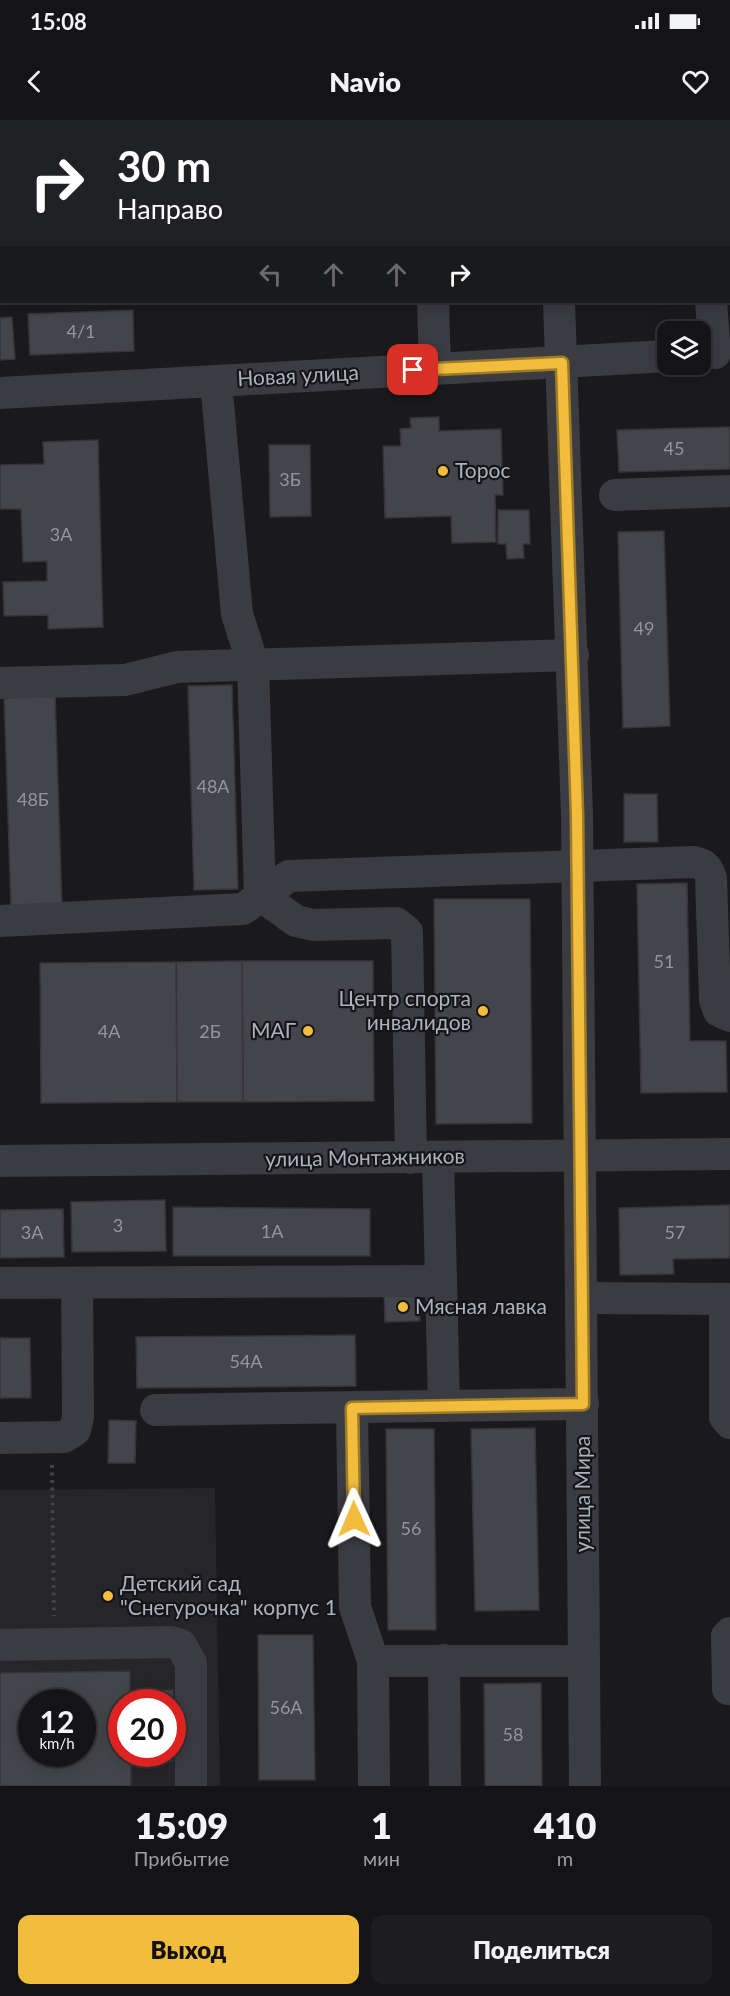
<!DOCTYPE html>
<html lang="ru">
<head>
<meta charset="utf-8">
<style>
  body { margin:0; font-family:Lato,sans-serif; background:#1d1d1f; color:#f1f3f6; height:100vh; display:flex; flex-direction:column; font-size:22px; white-space:nowrap }
  * { box-sizing:border-box; margin:0 }
  p { font-size:20px; color:#9d9ea1 }
  .icon { flex:none; width:33px; height:33px; fill:none; stroke:currentColor; stroke-width:2; stroke-linecap:round; stroke-linejoin:round }
  .map { position:relative; height:1666px; overflow:hidden }
  .panel { display:flex; flex-direction:column; background:#141416; flex:1 }
  .panel>* { flex:none }
  .top-card { position:absolute; left:0px; top:0px; width:730px; height:183px; box-shadow:0 3px 15px #0003,0 0 0 2px #333335; background:#202124; color:#fff; overflow:hidden }
  .tools { position:absolute; left:657px; top:201px; display:grid; gap:12px }
  .tools a { display:grid; place-items:center; width:54px; height:54px; border-radius:12px; background:#141416; box-shadow:0 3px 15px #0003,0 0 0 2px #333335; font-size:30px }
  .speed { position:absolute; left:18px; top:1569px; display:flex; gap:12px; font-size:30px; font-weight:700; text-align:center }
  .speed>* { display:grid; place-content:center; width:78px; height:78px; border-radius:50%; background:#141416; box-shadow:0 3px 15px #0003,0 0 0 2px #333335; line-height:1 }
  .speed small { font-size:15px; font-weight:400 }
  .speed .limit { border:9px solid #d22; background:#fff; color:#111 }
  .pin { position:absolute; display:grid; place-items:center; width:51px; height:51px; color:#fff; margin:-26px; border-radius:12px; box-shadow:0 3px 9px #0006 }
  .me { position:absolute; width:66px; margin:-33px; rotate:359deg; stroke-linejoin:round; filter:drop-shadow(0 0 4px #0008) }
  .turn { display:flex; align-items:center; gap:21px; height:126px; padding:0 18px; font-size:27px }
  .turn .icon { width:78px; height:78px; stroke-width:2.5 }
  .turn b { display:block; font-size:42px; line-height:51px }
  .lanes { display:flex; align-items:center; height:57px; padding:0 18px; background:#0003; justify-content:center; gap:30px; direction:ltr }
  .lanes .off { opacity:.35 }
  .eta { display:flex; justify-content:space-evenly; align-items:center; height:102px; text-align:center }
  .eta b { font-size:36px; font-weight:800; line-height:42px }
  .cta { display:flex; gap:12px; margin-top:auto; padding:12px 18px }
  .cta a { flex:1; height:69px; border-radius:12px; background:#f2bd3d; color:#111; font-size:24px; font-weight:800; line-height:69px; text-align:center }
  .cta a+a { background:#1d1d1f; color:#f1f3f6 }
  .status { display:flex; justify-content:space-between; align-items:center; height:42px; padding:0 30px; background:#141416; direction:ltr }
  .status svg { height:16px; fill:currentColor }
  header { display:flex; justify-content:space-between; align-items:center; height:78px; padding:0 18px; background:#141416; font-size:27px; font-weight:800 }
  .map>svg:first-child { display:block }
  .built { fill:#26262a; fill-rule:evenodd }
  .building { fill:#44454a; stroke:#353439; stroke-width:1.5; fill-rule:evenodd }
  .lines { fill:none; stroke-linecap:round; stroke-linejoin:round }
  .path { stroke:#414349; stroke-width:4; stroke-dasharray:3 4.5; stroke-linecap:butt }
  .minor { stroke:#3b3c42; stroke-width:32 }
  .route-casing { stroke:#9d7b28; stroke-width:15 }
  .route { stroke:#f2bd3d; stroke-width:10 }
  .poi-dot { fill:#f2bd3d; stroke:#151518; stroke-width:2 }
  .labels { text-anchor:middle; stroke-width:4.5; stroke-linejoin:round; paint-order:stroke }
  .number-label { font-size:18px; fill:#9396a0 }
  .street-label { font-size:21px; fill:#adb1bc; stroke:#151518 }
  .poi-label { font-size:21px; fill:#adb1bc; stroke:#151518; text-anchor:start }
</style>
</head>
<body>
<div class="status"><b>15:08</b><svg viewBox="0 0 49 12"><path d="M0 12V9h3v3zM5 12V6h3v6zM10 12V3h3v9zM15 12V0h3v12zM26 1h20v11H26zM47 4h2v5h-2z"/></svg></div>
<header><svg class="icon" aria-label="back" viewBox="0 0 24 24"><path d="M15 5l-7 7 7 7"/></svg>Navio<svg class="icon" aria-label="heart" viewBox="0 0 24 24"><path d="M12 20l-8-8c-3-5 5-10 8-4 3-6 11-1 8 4z"/></svg></header>
<div class="map">
<svg width="730" height="1666" viewBox="0 0 730 1666">
  <rect width="100%" height="100%" fill="#1a1a1d"/>
  <!-- built -->
  <path class="built" d="M215 1368 220 1666H0V1370ZM32 1582H82V1634H32ZM122 1582H172V1634H122Z"/>
  <!-- building -->
  <g class="building">
    <polygon points="605,0 649,0 649,2 606,2"/>
    <polygon points="133,190 134,231 30,235 28,194"/>
    <polygon points="12,197 15,239 0,240 0,198"/>
    <polygon points="439,297 439,311 501,309 503,375 495,375 496,422 452,423 451,396 385,398 383,326 401,326 400,309 411,308 410,298"/>
    <polygon points="730,307 730,349 619,352 617,310"/>
    <polygon points="98,320 103,507 48,509 48,495 4,496 3,462 47,461 47,441 23,442 21,389 0,389 0,345 44,344 43,322"/>
    <polygon points="269,325 310,325 311,396 270,397"/>
    <polygon points="498,390 529,390 530,424 523,424 524,438 507,439 506,424 498,424"/>
    <polygon points="664,411 670,606 623,608 618,412"/>
    <polygon points="232,565 238,769 194,770 188,566"/>
    <polygon points="55,572 62,787 11,788 4,574"/>
    <polygon points="624,674 657,674 658,722 624,722"/>
    <polygon points="687,763 690,921 726,921 727,972 641,973 637,764"/>
    <polygon points="434,779 530,779 532,1003 436,1004"/>
    <polygon points="242,841 373,841 374,981 243,982"/>
    <polygon points="242,841 243,982 177,982 176,842"/>
    <polygon points="176,842 177,982 41,983 40,843"/>
    <polygon points="165,1080 166,1131 72,1132 71,1082"/>
    <polygon points="730,1085 730,1138 673,1139 674,1154 620,1155 619,1088"/>
    <polygon points="173,1087 370,1089 370,1136 173,1136"/>
    <polygon points="63,1089 64,1137 0,1138 0,1090"/>
    <polygon points="419,1170 420,1201 385,1202 384,1171"/>
    <polygon points="355,1215 356,1266 137,1268 136,1217"/>
    <polygon points="0,1218 30,1218 31,1278 0,1278"/>
    <polygon points="109,1300 136,1301 135,1343 108,1343"/>
    <polygon points="535,1308 539,1490 475,1491 471,1309"/>
    <polygon points="386,1309 434,1309 436,1510 388,1510"/>
    <polygon points="258,1515 313,1515 315,1660 259,1660"/>
    <path d="M130 1551V1571L173 1570V1641H131V1666H0V1553ZM32 1582H82V1634H32ZM122 1582H172V1634H122Z"/>
    <polygon points="541,1563 542,1666 485,1666 484,1564"/>
  </g>
  <g class="lines">
    <!-- path -->
    <polyline class="path" points="52,1345 54,1496"/>
    <!-- minor -->
    <g class="minor">
      <polyline points="193,0 193,2"/>
      <polyline points="430,0 430,2"/>
      <polyline points="549,0 550,2"/>
      <polyline points="700,0 700,2"/>
      <polyline points="433,182 435,249"/>
      <polyline points="559,182 577,695 585,1666"/>
      <polyline points="711,182 715,233"/>
      <polyline points="216,261 237,494 253,544 260,775 296,801 313,805 396,803 407,812 411,1038"/>
      <polyline points="0,273 668,236"/>
      <polyline points="615,375 730,371"/>
      <polyline points="0,563 125,560 177,547 573,535"/>
      <path d="M0 801 243 789 289 756 694 742C704 744 708 748 711 758L715 880 719 891 730 896"/>
      <polyline points="438,1037 441,1161"/>
      <polyline points="0,1041 730,1034"/>
      <polyline points="0,1163 441,1161 444,1286"/>
      <polyline points="582,1178 730,1179"/>
      <polyline points="725,1179 725,1297 730,1303"/>
      <polyline points="352,1288 355,1487 373,1541"/>
      <polyline points="156,1290 583,1284"/>
      <polyline points="0,1318 64,1317 75,1310 78,1297 77,1163"/>
      <polyline points="0,1525 171,1522 181,1525 191,1543 191,1666"/>
      <polyline points="444,1540 445,1666"/>
      <polyline points="728,1569 727,1516 730,1513"/>
      <polyline points="374,1666 373,1541 584,1541"/>
    </g>
  </g>
  <g class="lines">
    <!-- route casing -->
    <g class="route-casing">
      <polyline id="route" points="354,1399 352,1288 583,1284 577,695 562,243 413,250"/>
    </g>
    <!-- route -->
    <use href="#route" class="route"/>
  </g>
  <!-- markers -->
  <g class="poi-dot">
    <circle cx="443" cy="351" r="6"/>
    <circle cx="483" cy="891" r="6"/>
    <circle cx="308" cy="911" r="6"/>
    <circle cx="403" cy="1187" r="6"/>
    <circle cx="108" cy="1476" r="6"/>
  </g>
  <g class="labels">
    <!-- number labels -->
    <g class="number-label">
      <text x="81" y="218">4/1</text>
      <text x="674" y="335">45</text>
      <text x="290" y="366">3Б</text>
      <text x="61" y="421">3А</text>
      <text x="644" y="515">49</text>
      <text x="213" y="673">48А</text>
      <text x="33" y="686">48Б</text>
      <text x="664" y="848">51</text>
      <text x="109" y="918">4А</text>
      <text x="210" y="918">2Б</text>
      <text x="118" y="1112">3</text>
      <text x="272" y="1118">1А</text>
      <text x="32" y="1119">3А</text>
      <text x="675" y="1119">57</text>
      <text x="246" y="1248">54А</text>
      <text x="411" y="1415">56</text>
      <text x="286" y="1594">56А</text>
      <text x="513" y="1621">58</text>
    </g>
    <!-- street labels -->
    <g class="street-label">
      <text transform="translate(298 256) rotate(-3)" y="7">Новая улица</text>
      <text transform="translate(365 1038) rotate(-1)" y="7">улица Монтажников</text>
      <text transform="translate(583 1374) rotate(-90)" y="7">улица Мира</text>
    </g>
    <!-- poi labels -->
    <g class="poi-label">
      <text x="455" y="358">Торос</text>
      <text x="471" y="886" text-anchor="end">Центр спорта<tspan x="471" dy="24">инвалидов</tspan></text>
      <text x="296" y="918" text-anchor="end">МАГ</text>
      <text x="415" y="1194">Мясная лавка</text>
      <text x="120" y="1471">Детский сад<tspan x="120" dy="24">"Снегурочка" корпус 1</tspan></text>
    </g>
  </g>
</svg>
<div class="tools">
<a><svg class="icon" aria-label="layers" viewBox="0 0 24 24"><path d="M12 4l9 5-9 5-9-5zM3 14l9 5 9-5"/></svg></a>
</div>
<div class="speed"><div>12<small>km/h</small></div><div class="limit">20</div></div>
<div class="pin" style="left:413px;top:250px;background:#d93025"><svg class="icon" aria-label="arrive" viewBox="0 0 24 24"><path d="M6 21V4h12l-3 4 3 4H6"/></svg></div>
<svg class="me" style="left:354px;top:1399px" viewBox="-20 -20 40 40"><path d="M0-17L14 15 0 8-14 15z" fill="#f2bd3d" stroke="#fff" stroke-width="4"/></svg>
<div class="top-card">
<div class="turn"><svg class="icon" aria-label="right" viewBox="0 0 24 24"><path d="M7 20v-9h11M14 6l5 5-5 5"/></svg><div><b>30 m</b>Направо</div></div>
<div class="lanes"><svg class="icon off" aria-label="left" viewBox="0 0 24 24"><path d="M17 20v-9H6M10 6l-5 5 5 5"/></svg><svg class="icon off" aria-label="ahead" viewBox="0 0 24 24"><path d="M12 20V5M6 11l6-6 6 6"/></svg><svg class="icon off" aria-label="ahead" viewBox="0 0 24 24"><path d="M12 20V5M6 11l6-6 6 6"/></svg><svg class="icon" aria-label="right" viewBox="0 0 24 24"><path d="M7 20v-9h11M14 6l5 5-5 5"/></svg></div>
</div>
</div>
<section class="panel">
<div class="eta">
<div><b>15:09</b><p>Прибытие</p></div>
<div><b>1</b><p>мин</p></div>
<div><b>410</b><p>m</p></div>
</div>
<div class="cta"><a>Выход</a><a>Поделиться</a></div>
</section>
</body>
</html>
